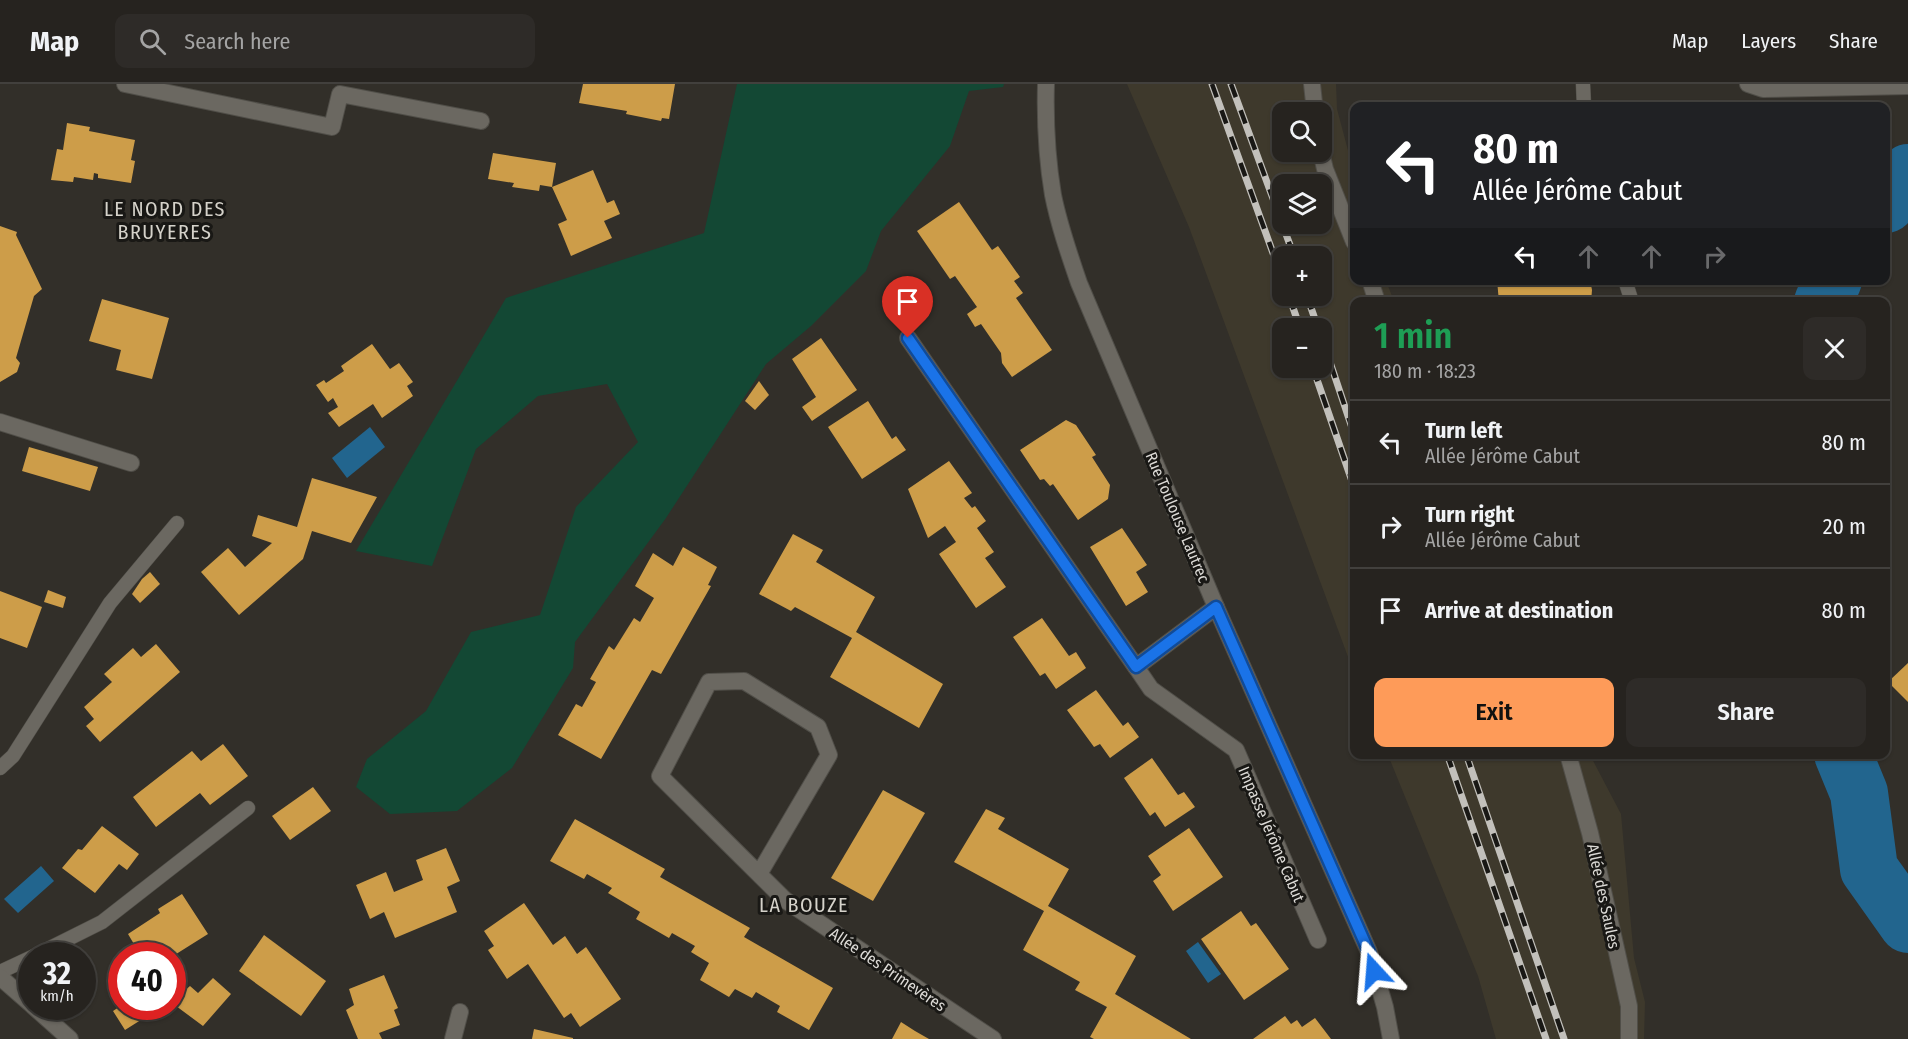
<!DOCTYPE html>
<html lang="en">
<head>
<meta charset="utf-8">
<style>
  body { margin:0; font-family:"Fira Sans Condensed",sans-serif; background:#2e2b28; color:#f1f3f6; height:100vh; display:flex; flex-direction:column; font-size:22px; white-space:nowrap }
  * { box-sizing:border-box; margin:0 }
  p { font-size:20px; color:#a4a4a4 }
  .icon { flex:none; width:33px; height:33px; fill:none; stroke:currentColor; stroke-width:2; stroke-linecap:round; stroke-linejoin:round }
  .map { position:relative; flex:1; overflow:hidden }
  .sheet { position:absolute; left:1350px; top:213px; width:540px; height:462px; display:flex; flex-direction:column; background:#26231f; border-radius:12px; box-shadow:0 2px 4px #0004,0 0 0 2px #42403d }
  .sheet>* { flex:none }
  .top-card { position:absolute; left:1350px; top:18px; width:540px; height:183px; border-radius:12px; box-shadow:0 2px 4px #0004,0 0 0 2px #42403d; background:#202124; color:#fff; overflow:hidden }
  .fabs { position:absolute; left:1272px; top:18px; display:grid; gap:12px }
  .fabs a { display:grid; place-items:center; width:60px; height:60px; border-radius:12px; background:#26231f; box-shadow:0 2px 4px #0004,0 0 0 2px #42403d; font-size:30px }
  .speed { position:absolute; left:18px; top:858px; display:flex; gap:12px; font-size:30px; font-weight:700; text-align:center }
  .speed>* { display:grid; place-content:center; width:78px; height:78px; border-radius:50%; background:#26231f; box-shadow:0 2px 4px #0004,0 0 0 2px #42403d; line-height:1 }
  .speed small { font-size:15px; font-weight:400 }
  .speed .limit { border:9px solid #d22; background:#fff; color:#111 }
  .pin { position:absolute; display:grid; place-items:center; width:51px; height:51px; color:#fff; margin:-62px -26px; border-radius:50% 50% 50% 0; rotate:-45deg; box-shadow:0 0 6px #0007 }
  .pin .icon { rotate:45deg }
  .me { position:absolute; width:66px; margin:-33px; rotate:341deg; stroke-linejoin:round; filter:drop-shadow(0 0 4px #0008) }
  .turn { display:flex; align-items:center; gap:21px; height:126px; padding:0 24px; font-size:27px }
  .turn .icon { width:78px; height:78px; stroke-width:2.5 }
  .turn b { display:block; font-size:42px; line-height:51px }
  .lanes { display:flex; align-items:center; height:57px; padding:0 24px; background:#0003; justify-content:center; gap:30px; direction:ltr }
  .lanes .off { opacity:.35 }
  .round { display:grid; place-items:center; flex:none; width:63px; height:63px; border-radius:12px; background:#2e2b28 }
  .headline { display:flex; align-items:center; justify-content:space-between; height:102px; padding:0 24px }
  h1 { font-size:36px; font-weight:600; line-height:45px; color:#1e9e55 }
  .primary-button { display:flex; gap:12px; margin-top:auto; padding:12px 24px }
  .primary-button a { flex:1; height:69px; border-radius:12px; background:#fe9b59; color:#111; font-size:24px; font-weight:600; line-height:69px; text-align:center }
  .primary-button a+a { background:#2e2b28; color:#f1f3f6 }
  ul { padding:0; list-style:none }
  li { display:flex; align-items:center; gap:18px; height:84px; padding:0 24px; border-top:2px solid #42403d }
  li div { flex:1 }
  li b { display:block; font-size:22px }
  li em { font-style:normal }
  header { display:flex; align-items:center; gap:36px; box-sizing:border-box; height:84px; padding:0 30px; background:#26231f; border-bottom:2px solid #42403d }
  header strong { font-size:28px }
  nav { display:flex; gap:33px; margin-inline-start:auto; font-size:21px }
  .search { width:420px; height:54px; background:#2e2b28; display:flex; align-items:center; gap:15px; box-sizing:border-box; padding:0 21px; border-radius:12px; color:#a4a4a4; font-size:22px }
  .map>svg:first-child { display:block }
  .built { fill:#3e392c; fill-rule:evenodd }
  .green { fill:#134834 }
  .water { fill:#22658e }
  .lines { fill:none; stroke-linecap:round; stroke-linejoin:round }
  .river { stroke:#22658e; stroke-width:58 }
  .building { fill:#cd9d49 }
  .service-casing { stroke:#504e48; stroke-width:15 }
  .minor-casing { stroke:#504e48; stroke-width:18 }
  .tertiary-casing { stroke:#504e48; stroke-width:18 }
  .service { stroke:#6b6861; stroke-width:14 }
  .minor { stroke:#6b6861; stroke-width:16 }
  .tertiary { stroke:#6b6861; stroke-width:16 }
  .rail-casing { stroke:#c2c0bb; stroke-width:7 }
  .rail { stroke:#191815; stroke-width:4.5; stroke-dasharray:14; stroke-linecap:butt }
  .route-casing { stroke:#114b97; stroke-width:15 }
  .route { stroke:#1a73e8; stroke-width:10 }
  .labels { text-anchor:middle; stroke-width:6; stroke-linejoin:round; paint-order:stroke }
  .street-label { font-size:16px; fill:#dcdad6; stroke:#191815 }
  .quarter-label { font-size:20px; letter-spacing:1.5px; fill:#d5d2ca; stroke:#191815 }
</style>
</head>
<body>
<header>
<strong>Map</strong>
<div class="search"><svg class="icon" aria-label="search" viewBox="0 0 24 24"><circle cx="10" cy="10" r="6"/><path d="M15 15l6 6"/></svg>Search here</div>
<nav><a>Map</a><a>Layers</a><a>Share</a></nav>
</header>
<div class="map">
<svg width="1908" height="955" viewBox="0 0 1908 955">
  <rect width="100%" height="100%" fill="#322f29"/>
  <!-- built -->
  <g class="built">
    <path d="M1127 0H1336L1337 25 1354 89V196L1386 197 1394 217 1354 218V589L1189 143ZM1282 28H1322V68H1282ZM1282 100H1322V140H1282ZM1282 172H1322V212H1282ZM1282 244H1322V284H1282Z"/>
    <polygon points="1388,671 1590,671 1621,730 1634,874 1645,918 1644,955 1496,955 1478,892"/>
  </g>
  <!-- green -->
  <polygon class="green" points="737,0 1004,0 1003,3 969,7 950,62 881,147 866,187 811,242 766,280 666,434 575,558 573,584 512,684 457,727 390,730 356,703 367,675 426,627 471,548 540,531 576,423 638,358 607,300 538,312 476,365 432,482 356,467 506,214 704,149"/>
  <!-- water -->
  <g class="water">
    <polygon points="370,343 385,363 347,394 332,374"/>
    <polygon points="41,782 54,797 18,829 4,815"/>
    <polygon points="1198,858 1221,890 1208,899 1186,867"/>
  </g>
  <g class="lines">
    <!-- river -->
    <g class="river">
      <polyline points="1886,120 1898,108 1908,89"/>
      <polyline points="1823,218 1833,196"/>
      <polyline points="1843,670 1859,709 1869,785 1908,840"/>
    </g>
  </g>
  <!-- building -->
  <g class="building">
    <polygon points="583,0 675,0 669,35 662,34 661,37 626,30 627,27 579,19"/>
    <polygon points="67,39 90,43 89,47 135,56 131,76 135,77 131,99 98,94 98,90 94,89 93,96 74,93 73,98 51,96 57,65 63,66"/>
    <polygon points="493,69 556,79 552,103 593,86 607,119 614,116 620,130 604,137 612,154 571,172 558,140 567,136 552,103 540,101 539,107 512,103 514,99 488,95"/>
    <polygon points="959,118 992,166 998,162 1020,193 1014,197 1023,209 1016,214 1052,266 1012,293 1002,279 1001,269 981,240 975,243 967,230 977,223 955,192 950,195 917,147"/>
    <polygon points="0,142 17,148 16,151 42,205 34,212 16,274 20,279 17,288 0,298"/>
    <polygon points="1497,196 1590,196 1592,206 1591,218 1499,218"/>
    <polygon points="102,215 169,234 152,295 116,286 121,266 89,257"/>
    <polygon points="821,254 857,306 812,337 802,323 816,313 792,275"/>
    <polygon points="372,260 390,285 399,279 413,298 407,302 413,312 382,334 373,320 339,343 328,329 338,323 333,314 328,318 316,301 324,296 326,299 344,287 341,282"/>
    <polygon points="759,297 769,311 755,326 745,317"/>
    <polygon points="868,317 892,355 896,352 906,366 862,395 828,343"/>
    <polygon points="1066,336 1076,341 1096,371 1092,373 1110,401 1108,415 1078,436 1053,400 1050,402 1044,395 1040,396 1020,366"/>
    <polygon points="29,363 98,383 90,407 22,387"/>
    <polygon points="949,377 972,409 964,414 972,424 975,422 986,437 977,444 994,468 985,474 1006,503 976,524 939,470 956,458 945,442 928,454 908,405"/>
    <polygon points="312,394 377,413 351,459 312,447 303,475 239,531 201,488 228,464 245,483 272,459 252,452 258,431 297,443"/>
    <polygon points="1122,444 1147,481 1136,488 1148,508 1126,522 1090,463"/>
    <polygon points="793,450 823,466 816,478 875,513 856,548 943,600 919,644 830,593 852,554 795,523 791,527 759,510"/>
    <polygon points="683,463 717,483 708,501 711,502 661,590 652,586 601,675 558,651 576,620 582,623 596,598 590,595 609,562 614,566 634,534 640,538 654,514 635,502 653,469 673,482"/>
    <polygon points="150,488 160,500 140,519 132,510 142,495"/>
    <polygon points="48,506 66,513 63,524 44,518"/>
    <polygon points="0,507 42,523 27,564 0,554"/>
    <polygon points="1042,534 1069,572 1076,568 1086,584 1056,605 1045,589 1040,592 1013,553"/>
    <polygon points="156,560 180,588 100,658 86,642 94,635 84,623 112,598 104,590 133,564 141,573"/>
    <polygon points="1908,579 1908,618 1888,598"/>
    <polygon points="1096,606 1123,642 1128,638 1139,653 1110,674 1100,660 1094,663 1067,626"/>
    <polygon points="223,660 248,692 210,721 200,709 156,743 133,713 192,667 201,677"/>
    <polygon points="1152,674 1178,711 1184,708 1195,723 1165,743 1155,728 1150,732 1124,694"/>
    <polygon points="313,703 331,727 290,756 272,732"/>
    <polygon points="883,706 925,729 873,817 831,794"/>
    <polygon points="986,725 1005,734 998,745 1069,785 1048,822 1136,872 1115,910 1191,955 1094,955 1090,953 1107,923 1075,906 1080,898 1023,866 1044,827 954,778"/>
    <polygon points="575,735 665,785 660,793 750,844 744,853 833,904 809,946 777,928 780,922 756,908 752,914 735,905 729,913 700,896 709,879 691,868 695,862 672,849 669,854 636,835 640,828 608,809 612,804 587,790 584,795 550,777"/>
    <polygon points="102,742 139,770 127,786 119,780 95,809 62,784 78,765 82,766"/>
    <polygon points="1189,744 1223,793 1173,827 1153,797 1161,791 1148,772"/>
    <polygon points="446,764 460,797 447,803 457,828 395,854 384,828 370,835 356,801 386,788 394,808 423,796 416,776"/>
    <polygon points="182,810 208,850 173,872 141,872 128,850 160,829 158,825"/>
    <polygon points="524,819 553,861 565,852 577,870 586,863 621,915 580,943 571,929 564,934 528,880 507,895 488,866 494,862 484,847"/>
    <polygon points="1241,827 1251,842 1256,839 1289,885 1244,916 1201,855"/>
    <polygon points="264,851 326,897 301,932 239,887"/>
    <polygon points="384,891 398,924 394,926 400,941 379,949 382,955 358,955 346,926 354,921 349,905"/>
    <polygon points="172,893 182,909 190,902 198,909 213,894 231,910 203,942 172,919"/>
    <polygon points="122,921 122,922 163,922 125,946 113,927"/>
    <polygon points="1285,932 1291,940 1297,936 1302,943 1315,934 1331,955 1253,955"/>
    <polygon points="901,938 915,947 929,955 892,955"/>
    <polygon points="534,945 573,954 573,955 532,955"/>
  </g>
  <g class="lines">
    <!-- service casing -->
    <g class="service-casing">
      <g id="service">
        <polyline points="1583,0 1584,22"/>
        <polyline points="1625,196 1632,218"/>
        <polyline points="0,684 13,672 110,519 177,439"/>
        <polyline points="34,872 102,838 248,724"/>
        <polyline points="0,888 32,873"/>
      </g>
    </g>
    <!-- minor casing -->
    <g class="minor-casing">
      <g id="minor">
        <polyline points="125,0 332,43 340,10 481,37"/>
        <polyline points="1312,0 1315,28"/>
        <polyline points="1748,0 1763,5 1908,2"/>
        <polyline points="1321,68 1325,85 1354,158"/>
        <polyline points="1370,196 1377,218"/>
        <polyline points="908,254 1136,583 1216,523"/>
        <polyline points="0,338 131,379"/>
        <polyline points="1136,583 1151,605 1236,666 1318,856"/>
        <polyline points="1568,670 1590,749 1629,922 1629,955"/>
        <polyline points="759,790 829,671 818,643 744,597 709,598 660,692 785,816 993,955"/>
        <polyline points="453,955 460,928"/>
      </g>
    </g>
    <!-- tertiary casing -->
    <g class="tertiary-casing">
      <g id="tertiary">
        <path d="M1046 0C1045 36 1047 75 1053 111 1059 141 1069 170 1079 199L1216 523 1369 868 1385 923 1391 955"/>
        <polyline points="0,893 32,921"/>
        <polyline points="33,922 70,955"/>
      </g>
    </g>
    <!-- service -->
    <use href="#service" class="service"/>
    <!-- minor -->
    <use href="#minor" class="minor"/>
    <!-- tertiary -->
    <use href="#tertiary" class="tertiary"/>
    <!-- rail casing -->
    <g class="rail-casing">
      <g id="rail">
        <polyline points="1212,0 1282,194"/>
        <polyline points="1231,0 1294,172"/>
        <polyline points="1289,212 1300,244"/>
        <polyline points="1307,212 1318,244"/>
        <polyline points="1322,254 1354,350"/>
        <polyline points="1313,284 1354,403"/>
        <polyline points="1447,670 1546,955"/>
        <polyline points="1466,670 1564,955"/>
      </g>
    </g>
    <!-- rail -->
    <use href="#rail" class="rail"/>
  </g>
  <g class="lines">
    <!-- route casing -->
    <g class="route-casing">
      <polyline id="route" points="908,254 1136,583 1216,523 1369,868 1374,887"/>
    </g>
    <!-- route -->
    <use href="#route" class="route"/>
  </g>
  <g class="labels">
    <!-- street labels -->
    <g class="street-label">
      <text transform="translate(1178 433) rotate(67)" y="6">Rue Toulouse Lautrec</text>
      <text transform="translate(1272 750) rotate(67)" y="6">Impasse Jérôme Cabut</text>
      <text transform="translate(1604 812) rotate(78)" y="6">Allée des Saules</text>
      <text transform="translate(888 885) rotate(34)" y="6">Allée des Primevères</text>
    </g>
    <!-- quarter labels -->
    <g class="quarter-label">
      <text x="165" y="132">LE NORD DES<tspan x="165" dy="23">BRUYERES</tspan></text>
      <text x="804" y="828">LA BOUZE</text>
    </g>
  </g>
</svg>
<div class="fabs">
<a><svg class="icon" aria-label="search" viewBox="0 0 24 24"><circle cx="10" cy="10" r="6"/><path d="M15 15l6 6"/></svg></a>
<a><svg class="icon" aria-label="layers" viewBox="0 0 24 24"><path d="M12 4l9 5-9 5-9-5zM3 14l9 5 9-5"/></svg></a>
<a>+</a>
<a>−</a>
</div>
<div class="speed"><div>32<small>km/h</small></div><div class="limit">40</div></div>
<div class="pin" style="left:908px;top:254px;background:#d93025"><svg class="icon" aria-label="arrive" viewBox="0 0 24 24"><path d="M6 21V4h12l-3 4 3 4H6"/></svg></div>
<svg class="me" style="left:1374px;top:887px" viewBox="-20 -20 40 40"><path d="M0-17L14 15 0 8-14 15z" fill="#1a73e8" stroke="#fff" stroke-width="4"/></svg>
<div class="top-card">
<div class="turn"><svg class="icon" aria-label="left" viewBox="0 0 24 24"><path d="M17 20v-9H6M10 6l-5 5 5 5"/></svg><div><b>80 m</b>Allée Jérôme Cabut</div></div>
<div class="lanes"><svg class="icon" aria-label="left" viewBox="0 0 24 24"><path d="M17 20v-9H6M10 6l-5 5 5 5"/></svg><svg class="icon off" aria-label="ahead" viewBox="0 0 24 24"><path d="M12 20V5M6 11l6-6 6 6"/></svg><svg class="icon off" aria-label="ahead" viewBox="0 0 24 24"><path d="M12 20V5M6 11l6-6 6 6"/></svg><svg class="icon off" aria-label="right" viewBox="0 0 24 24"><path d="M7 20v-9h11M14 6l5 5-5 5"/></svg></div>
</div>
<section class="sheet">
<div class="headline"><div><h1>1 min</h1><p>180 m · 18:23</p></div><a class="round"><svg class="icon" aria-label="close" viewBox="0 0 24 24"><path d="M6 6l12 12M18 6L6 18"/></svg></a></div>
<ul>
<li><svg class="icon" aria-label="left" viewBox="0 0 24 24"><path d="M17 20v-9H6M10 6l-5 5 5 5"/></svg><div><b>Turn left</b><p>Allée Jérôme Cabut</p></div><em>80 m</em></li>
<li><svg class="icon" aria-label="right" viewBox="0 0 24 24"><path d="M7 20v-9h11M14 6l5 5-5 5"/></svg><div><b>Turn right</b><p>Allée Jérôme Cabut</p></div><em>20 m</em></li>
<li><svg class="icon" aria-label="arrive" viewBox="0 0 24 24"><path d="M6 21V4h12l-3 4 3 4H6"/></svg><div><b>Arrive at destination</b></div><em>80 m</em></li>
</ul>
<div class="primary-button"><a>Exit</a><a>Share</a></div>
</section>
</div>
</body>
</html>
